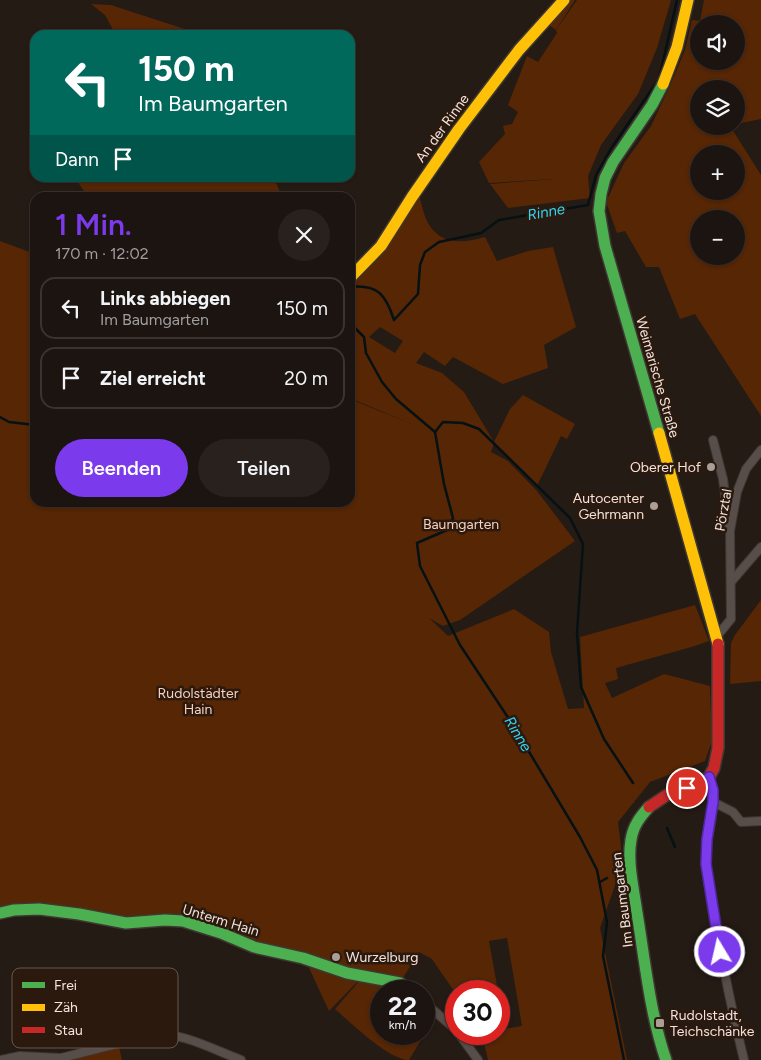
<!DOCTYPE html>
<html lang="de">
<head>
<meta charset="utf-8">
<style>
  body { margin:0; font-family:Figtree,sans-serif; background:#29211e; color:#f1f3f6; height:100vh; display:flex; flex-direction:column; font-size:19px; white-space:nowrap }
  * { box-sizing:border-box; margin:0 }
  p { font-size:16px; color:#a09e9f }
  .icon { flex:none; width:28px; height:28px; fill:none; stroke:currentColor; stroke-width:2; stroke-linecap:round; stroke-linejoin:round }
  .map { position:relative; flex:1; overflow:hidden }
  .panel { position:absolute; left:30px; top:192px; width:325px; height:315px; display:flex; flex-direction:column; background:#1c1410; border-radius:15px; box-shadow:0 1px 4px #0004,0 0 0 1px #3a3330 }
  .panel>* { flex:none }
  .top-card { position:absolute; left:30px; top:30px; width:325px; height:152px; border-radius:15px; box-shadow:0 1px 4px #0004,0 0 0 1px #3a3330; background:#00695c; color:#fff; overflow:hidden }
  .buttons { position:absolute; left:690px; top:15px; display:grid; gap:10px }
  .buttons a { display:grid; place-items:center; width:55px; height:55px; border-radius:50%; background:#1c1410; box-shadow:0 1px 4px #0004,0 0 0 1px #3a3330; font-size:25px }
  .speed { position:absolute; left:370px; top:980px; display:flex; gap:10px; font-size:25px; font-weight:700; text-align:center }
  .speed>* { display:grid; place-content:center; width:65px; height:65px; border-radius:50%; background:#1c1410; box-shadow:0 1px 4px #0004,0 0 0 1px #3a3330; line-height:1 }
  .speed small { font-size:12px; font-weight:400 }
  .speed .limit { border:8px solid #d22; background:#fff; color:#111 }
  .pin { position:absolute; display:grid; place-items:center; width:42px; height:42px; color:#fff; margin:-21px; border:2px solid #fff; border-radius:50%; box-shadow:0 1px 5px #0007 }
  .me { position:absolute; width:55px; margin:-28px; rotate:351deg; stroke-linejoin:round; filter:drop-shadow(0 0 4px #0008) }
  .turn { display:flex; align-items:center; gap:18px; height:105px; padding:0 25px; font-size:22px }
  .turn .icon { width:65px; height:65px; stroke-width:2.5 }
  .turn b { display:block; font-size:35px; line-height:42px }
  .then { display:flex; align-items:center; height:48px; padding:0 25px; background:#0003; gap:10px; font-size:19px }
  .round { display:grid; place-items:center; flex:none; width:52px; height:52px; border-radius:26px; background:#29211e }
  .summary { display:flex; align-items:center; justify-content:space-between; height:85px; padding:0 25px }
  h1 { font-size:30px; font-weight:600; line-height:38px; color:#7c3aed }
  .action { display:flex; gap:10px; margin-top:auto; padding:10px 25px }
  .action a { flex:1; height:58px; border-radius:30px; background:#7c3aed; color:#fff; font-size:20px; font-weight:600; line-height:58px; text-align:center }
  .action a+a { background:#29211e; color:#f1f3f6 }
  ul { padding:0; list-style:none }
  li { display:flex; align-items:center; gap:15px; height:62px; margin:0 10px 8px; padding:0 15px; border:2px solid #3a3330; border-radius:15px }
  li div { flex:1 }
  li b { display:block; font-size:19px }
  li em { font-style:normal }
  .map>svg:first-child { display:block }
  .green { fill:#562605; fill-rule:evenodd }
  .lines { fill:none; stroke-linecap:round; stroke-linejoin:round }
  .stream { stroke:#061113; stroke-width:2.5 }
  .street-casing { stroke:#3f3732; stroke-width:10 }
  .fast-casing { stroke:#3f3732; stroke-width:14 }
  .slow-casing { stroke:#3f3732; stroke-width:14 }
  .jam-casing { stroke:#3f3732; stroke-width:14 }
  .street { stroke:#574e4a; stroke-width:8 }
  .fast { stroke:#4caf50; stroke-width:11 }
  .slow { stroke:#ffc107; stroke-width:11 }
  .jam { stroke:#c62828; stroke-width:11 }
  .route-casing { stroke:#51269a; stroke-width:12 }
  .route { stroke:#7c3aed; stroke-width:9 }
  .poi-dot { fill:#aa9e97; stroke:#2c190e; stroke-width:2 }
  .labels { text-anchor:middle; stroke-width:5; stroke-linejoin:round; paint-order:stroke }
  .street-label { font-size:14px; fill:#f2e4dd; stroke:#2c190e }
  .poi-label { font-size:14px; fill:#f2e4dd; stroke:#2c190e; text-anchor:end }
  .park-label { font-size:14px; fill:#f9d1bc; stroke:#2c190e }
  .water-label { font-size:15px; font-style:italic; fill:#2fd7f6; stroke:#2c190e }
  .key { fill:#2c190e; stroke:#67564c; stroke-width:1 }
  .key-label { font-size:14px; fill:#f2e4dd }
</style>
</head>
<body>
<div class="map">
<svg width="761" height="1060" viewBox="0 0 761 1060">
  <rect width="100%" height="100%" fill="#251b15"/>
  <!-- green -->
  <g class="green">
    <polygon points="566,0 575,0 556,30 545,22"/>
    <polygon points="577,0 671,0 657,48 638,94 601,145 588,176 590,198 508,208 490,184 554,179 489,183 479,162 505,134 503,126 512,124 518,112 508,105 527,56 538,62 557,33 556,30"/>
    <path d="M704 0H761V119L736 124V89H699V126H730L761 175V416L695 314 680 319 659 267H646L625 231 617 233 606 202 624 163 651 126 670 86 685 50 692 20 700 21ZM699 24H736V61H699ZM699 154H736V191H699ZM699 219H736V256H699Z"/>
    <polygon points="91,4 111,5 203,35 116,35 105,15"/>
    <polygon points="75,178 274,178 282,197 88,197"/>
    <path d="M419 195C421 203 423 211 426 219 438 245 461 244 485 237L497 261 528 251 553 247 576 327 544 345 548 368 503 384 453 357 445 366 424 352 416 363 442 373 464 392 494 442 510 409 523 395 575 424 567 439 561 436 537 486 494 443 491 452 508 461 537 491 575 541 460 620 443 626 429 618 448 636 514 609 549 632 551 652 568 709 584 708 580 637 695 605 709 641 695 646 616 668 618 679 605 683 612 698 664 674 710 686 712 741 705 761 650 782 618 822 623 863 600 928 627 1060H488L482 1034H499V996L504 1029 522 1026 507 938 489 941 498 991H456V994L432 959 419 952 401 981 364 975 329 1011 304 957 222 931 140 921 0 909V241L35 254V502H350V399L414 425 350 398V284ZM380 327 403 341 395 353 369 337Z"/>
    <polygon points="761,600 761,681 730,684 731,643 735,635"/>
    <path d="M361 979 397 984 405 991H381V1034H424V1007L435 1016 409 1060C389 1060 351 1023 335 1009Z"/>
    <polygon points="119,1047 122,1060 66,1060"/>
  </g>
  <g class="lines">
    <!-- stream -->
    <g class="stream">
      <path d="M350 287C378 284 386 295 394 320L418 294 420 265 425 252 439 242 481 233 499 220 588 205 596 175 612 147 659 79 677 0"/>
      <polyline points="350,323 364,337 366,353 382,382 396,399 435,432 444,484 453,518 447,530 417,543 420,566 460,645 513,725 580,837 597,870 607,922 603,956 624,1060"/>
      <polyline points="0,417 9,422 35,425"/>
      <polyline points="435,432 443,422 463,423 479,429 570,518 583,544 577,633 581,687 604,739 633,783"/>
      <polyline points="667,828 675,847"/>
      <polyline points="600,882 607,878"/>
    </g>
    <!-- street casing -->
    <g class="street-casing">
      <g id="street">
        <polyline points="713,440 723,479 729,525"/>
        <polyline points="731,582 761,547"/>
        <polyline points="717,636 731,619 730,531 737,492 746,469 761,450"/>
        <path d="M709 777C721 804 704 836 706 864 706 880 712 897 714 913 722 963 732 1011 744 1060"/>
        <polyline points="713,802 733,812 741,822 761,821"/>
        <polyline points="424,1002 456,1030"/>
        <polyline points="459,1034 478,1060"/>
        <path d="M0 1060 20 1056 61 1058 152 1035C181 1031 214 1050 241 1060"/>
      </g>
    </g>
    <!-- fast casing -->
    <g class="fast-casing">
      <g id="fast">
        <polyline points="659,433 605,246 599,211 601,194 605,178 613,162 652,105 663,84"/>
        <path d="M649 807C640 817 633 826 631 840 627 863 634 890 637 913 645 961 650 1014 666 1060"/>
        <polyline points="0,913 14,910 39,909 79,914 126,923 165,920 183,921 221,933 254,947 303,958 347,973 400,983 410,991"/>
      </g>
    </g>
    <!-- slow casing -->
    <g class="slow-casing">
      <g id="slow">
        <polyline points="663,84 677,47 688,0"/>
        <polyline points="350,278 381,246 412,197 459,129 519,50 564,0"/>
        <polyline points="659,433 718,644"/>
      </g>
    </g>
    <!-- jam casing -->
    <g class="jam-casing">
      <polyline id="jam" points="649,807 667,795 701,783 709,777 714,768 718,748 718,644"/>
    </g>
    <!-- street -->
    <use href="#street" class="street"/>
    <!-- fast -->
    <use href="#fast" class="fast"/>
    <!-- slow -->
    <use href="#slow" class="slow"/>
    <!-- jam -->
    <use href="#jam" class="jam"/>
  </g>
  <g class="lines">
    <!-- route casing -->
    <g class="route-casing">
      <polyline id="route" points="687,788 701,783 709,777 713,790 713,802 707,839 706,864 720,952"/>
    </g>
    <!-- route -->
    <use href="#route" class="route"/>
  </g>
  <!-- markers -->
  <g class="poi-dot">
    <circle cx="711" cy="467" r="5"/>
    <circle cx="654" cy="506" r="5"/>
    <circle cx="336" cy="957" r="5"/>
    <rect x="655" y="1018" width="10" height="10" rx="2.5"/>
  </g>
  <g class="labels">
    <!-- street labels -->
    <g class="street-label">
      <text transform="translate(442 128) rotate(-54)" y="5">An der Rinne</text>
      <text transform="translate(658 377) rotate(74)" y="5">Weimarische Straße</text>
      <text transform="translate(723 510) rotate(-80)" y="5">Pörztal</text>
      <text transform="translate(622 900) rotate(-97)" y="5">Im Baumgarten</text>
      <text transform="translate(221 920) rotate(17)" y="5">Unterm Hain</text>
    </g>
    <!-- poi labels -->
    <g class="poi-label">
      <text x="701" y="472">Oberer Hof</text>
      <text x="644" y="503">Autocenter<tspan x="644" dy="16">Gehrmann</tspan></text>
      <text x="346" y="962" text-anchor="start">Wurzelburg</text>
      <text x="670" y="1020" text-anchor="start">Rudolstadt,<tspan x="670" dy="16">Teichschänke</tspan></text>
    </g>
    <!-- park labels -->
    <g class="park-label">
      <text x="461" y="529">Baumgarten</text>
      <text x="198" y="698">Rudolstädter<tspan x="198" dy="16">Hain</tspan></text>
    </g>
    <!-- water labels -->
    <g class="water-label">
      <text transform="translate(546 212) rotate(-10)" y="5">Rinne</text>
      <text transform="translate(518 734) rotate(59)" y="5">Rinne</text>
    </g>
  </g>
  <!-- legend -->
  <rect x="12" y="968" width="166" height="80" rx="8" class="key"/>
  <rect x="22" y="982" width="23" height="6" fill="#4caf50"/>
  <rect x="22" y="1004" width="23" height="7" fill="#ffc107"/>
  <rect x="22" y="1027" width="23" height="6" fill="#c62828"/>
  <g class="key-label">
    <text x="54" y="990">Frei</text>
    <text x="54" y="1012">Zäh</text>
    <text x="54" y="1035">Stau</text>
  </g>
</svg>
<div class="buttons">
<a><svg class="icon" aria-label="sound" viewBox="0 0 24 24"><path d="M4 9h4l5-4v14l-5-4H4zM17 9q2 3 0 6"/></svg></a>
<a><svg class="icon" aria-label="layers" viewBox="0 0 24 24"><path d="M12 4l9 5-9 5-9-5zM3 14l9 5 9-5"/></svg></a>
<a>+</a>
<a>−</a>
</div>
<div class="speed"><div>22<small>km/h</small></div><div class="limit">30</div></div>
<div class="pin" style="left:687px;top:788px;background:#d93025"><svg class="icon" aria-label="arrive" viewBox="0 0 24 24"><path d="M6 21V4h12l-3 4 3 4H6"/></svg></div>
<svg class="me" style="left:720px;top:952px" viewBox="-20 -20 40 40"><circle r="17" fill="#7c3aed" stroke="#fff" stroke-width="3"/><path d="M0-11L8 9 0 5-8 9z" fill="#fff"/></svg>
<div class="top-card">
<div class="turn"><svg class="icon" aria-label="left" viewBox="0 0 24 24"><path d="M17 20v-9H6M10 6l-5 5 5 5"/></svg><div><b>150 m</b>Im Baumgarten</div></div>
<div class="then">Dann<svg class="icon" aria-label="arrive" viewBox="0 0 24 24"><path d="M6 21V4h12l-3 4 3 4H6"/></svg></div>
</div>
<section class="panel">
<div class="summary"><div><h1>1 Min.</h1><p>170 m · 12:02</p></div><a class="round"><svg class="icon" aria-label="close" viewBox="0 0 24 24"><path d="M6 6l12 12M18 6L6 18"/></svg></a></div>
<ul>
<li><svg class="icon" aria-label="left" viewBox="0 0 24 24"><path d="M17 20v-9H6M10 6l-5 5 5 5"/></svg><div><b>Links abbiegen</b><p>Im Baumgarten</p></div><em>150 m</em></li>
<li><svg class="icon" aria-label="arrive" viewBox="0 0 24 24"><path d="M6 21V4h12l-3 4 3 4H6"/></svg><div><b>Ziel erreicht</b></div><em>20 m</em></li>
</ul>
<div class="action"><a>Beenden</a><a>Teilen</a></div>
</section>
</div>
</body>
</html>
